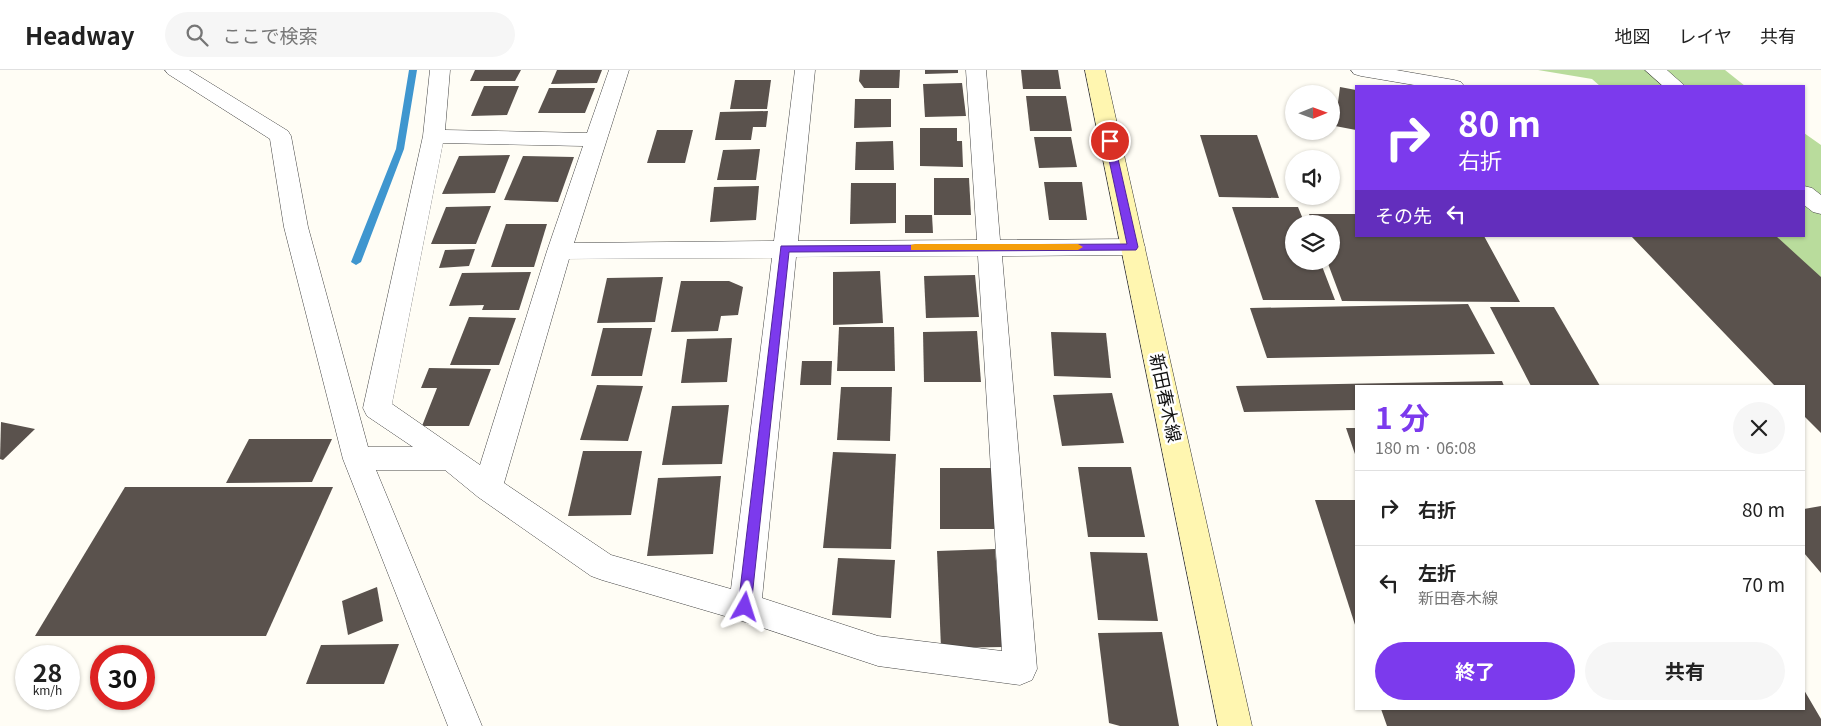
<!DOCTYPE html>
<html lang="ja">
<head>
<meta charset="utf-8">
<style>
  body { margin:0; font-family:Georgia,"Noto Sans JP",serif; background:#f6f6f6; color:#222; height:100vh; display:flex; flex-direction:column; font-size:19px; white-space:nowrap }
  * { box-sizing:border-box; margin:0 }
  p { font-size:16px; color:#767676 }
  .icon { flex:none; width:28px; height:28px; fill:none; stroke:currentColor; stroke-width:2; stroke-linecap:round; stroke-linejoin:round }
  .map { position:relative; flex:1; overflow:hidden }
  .drawer { position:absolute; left:1355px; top:315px; width:450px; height:325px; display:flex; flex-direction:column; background:#fff; border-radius:0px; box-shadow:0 1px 4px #0004 }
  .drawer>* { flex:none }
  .top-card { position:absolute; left:1355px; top:15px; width:450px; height:152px; border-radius:0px; box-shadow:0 1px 4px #0004; background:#7c3aed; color:#fff; overflow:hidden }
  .needle { width:32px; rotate:89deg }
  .controls { position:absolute; left:1285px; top:15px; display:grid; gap:10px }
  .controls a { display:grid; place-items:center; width:55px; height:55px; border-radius:50%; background:#fff; box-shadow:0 1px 4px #0004; font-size:25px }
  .speed { position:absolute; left:15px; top:575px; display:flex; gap:10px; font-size:25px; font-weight:700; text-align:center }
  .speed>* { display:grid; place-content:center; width:65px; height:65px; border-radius:50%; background:#fff; box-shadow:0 1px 4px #0004; line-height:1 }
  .speed small { font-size:12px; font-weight:400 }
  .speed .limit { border:8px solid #d22; background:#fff; color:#111 }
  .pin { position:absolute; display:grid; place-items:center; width:42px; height:42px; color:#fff; margin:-21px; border:2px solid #fff; border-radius:50%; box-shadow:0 1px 5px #0007 }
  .me { position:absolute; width:55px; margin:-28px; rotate:6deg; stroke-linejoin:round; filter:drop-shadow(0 0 4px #0008) }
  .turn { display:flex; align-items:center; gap:18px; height:105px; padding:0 20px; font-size:22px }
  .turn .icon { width:65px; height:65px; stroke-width:2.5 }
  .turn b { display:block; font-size:35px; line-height:42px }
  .then { display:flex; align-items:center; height:48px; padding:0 20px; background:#0003; gap:10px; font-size:19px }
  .round { display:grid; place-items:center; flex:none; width:52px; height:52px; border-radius:26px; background:#f6f6f6 }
  .summary { display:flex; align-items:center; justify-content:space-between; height:85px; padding:0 20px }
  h1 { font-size:30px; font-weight:700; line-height:38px; color:#7c3aed }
  .primary-button { display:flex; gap:10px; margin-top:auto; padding:10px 20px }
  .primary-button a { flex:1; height:58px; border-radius:30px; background:#7c3aed; color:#fff; font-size:20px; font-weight:700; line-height:58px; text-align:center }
  .primary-button a+a { background:#f6f6f6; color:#222 }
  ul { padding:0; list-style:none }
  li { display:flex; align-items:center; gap:15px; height:75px; padding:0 20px; border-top:1px solid #e0e0e0 }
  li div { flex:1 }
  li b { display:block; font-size:19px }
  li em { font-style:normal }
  header { display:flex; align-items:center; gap:30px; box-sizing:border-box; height:70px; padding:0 25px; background:#fff; border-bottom:1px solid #e0e0e0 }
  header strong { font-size:24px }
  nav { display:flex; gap:28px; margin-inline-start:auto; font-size:18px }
  .search { width:350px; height:45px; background:#f6f6f6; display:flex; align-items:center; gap:12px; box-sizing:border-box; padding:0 18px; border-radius:28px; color:#767676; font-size:19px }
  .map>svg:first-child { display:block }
  .forest { fill:#b9dc9c }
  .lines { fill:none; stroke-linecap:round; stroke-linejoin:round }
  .stream { fill:#3f96cf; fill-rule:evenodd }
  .building { fill:#5a524d }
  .minor-casing { stroke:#444; stroke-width:1 }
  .tertiary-casing { stroke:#444; stroke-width:1 }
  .secondary-casing { stroke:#333; stroke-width:1 }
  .minor { fill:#fff; fill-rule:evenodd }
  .tertiary { fill:#fff; fill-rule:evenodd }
  .secondary { fill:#fff6b0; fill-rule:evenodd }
  .route { fill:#7c3aed; stroke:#51269a }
  .slow { fill:#f59e0b }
  .labels { text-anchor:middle; stroke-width:5; stroke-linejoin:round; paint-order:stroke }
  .street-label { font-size:18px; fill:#111; stroke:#fff }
</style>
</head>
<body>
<header>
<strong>Headway</strong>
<div class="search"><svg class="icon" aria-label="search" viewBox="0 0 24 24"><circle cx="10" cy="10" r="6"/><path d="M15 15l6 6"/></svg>ここで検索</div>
<nav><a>地図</a><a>レイヤ</a><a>共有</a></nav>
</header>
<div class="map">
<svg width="1821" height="656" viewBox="0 0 1821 656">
  <rect width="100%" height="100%" fill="#fffdf5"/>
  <!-- forest -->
  <g class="forest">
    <polygon points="1538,0 1725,0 1745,16 1600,16 1592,9"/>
    <polygon points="1804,63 1821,75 1821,222 1761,166 1804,166"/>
  </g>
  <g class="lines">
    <!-- stream -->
    <polygon class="stream" points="409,0 417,0 404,79 361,192 356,195 351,192 396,79"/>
  </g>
  <!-- building -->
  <g class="building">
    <polygon points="475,0 521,0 515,11 470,11"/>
    <polygon points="557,0 602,0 597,13 551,14"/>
    <polygon points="860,0 900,0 899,18 864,18 859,11"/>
    <polygon points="925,0 958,0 958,3 925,4"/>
    <polygon points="1021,0 1058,0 1061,19 1023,19"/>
    <polygon points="735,10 771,10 767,39 730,39"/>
    <polygon points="962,13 966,46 925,47 923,14"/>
    <polygon points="484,16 519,16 507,45 471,46"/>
    <polygon points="1340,17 1356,20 1356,60 1335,56"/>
    <polygon points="549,18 595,18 585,43 538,43"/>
    <polygon points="1026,26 1066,26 1072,61 1030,61"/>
    <polygon points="855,29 891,29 891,57 854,58"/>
    <polygon points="768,41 766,57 753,57 751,70 715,70 720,42"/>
    <polygon points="920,58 957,58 957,71 962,71 963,97 920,96"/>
    <polygon points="657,60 693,60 685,93 647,93"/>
    <polygon points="1200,65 1257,65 1279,128 1219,127"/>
    <polygon points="1034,67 1071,67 1077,97 1039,98"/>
    <polygon points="893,71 894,100 855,100 856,72"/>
    <polygon points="760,79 756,110 717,110 723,80"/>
    <polygon points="510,85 495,123 442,124 459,86"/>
    <polygon points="523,86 574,87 558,132 504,130"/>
    <polygon points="934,108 969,108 971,145 934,145"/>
    <polygon points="1044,112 1082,112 1087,150 1049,150"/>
    <polygon points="851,113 896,113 896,153 850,154"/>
    <polygon points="759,116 756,150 710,152 714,117"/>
    <polygon points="491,136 476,174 431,174 446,137"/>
    <polygon points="1232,137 1298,137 1305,154 1294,154 1294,191 1320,191 1335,230 1263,230"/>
    <polygon points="1309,144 1356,144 1356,166 1484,166 1520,232 1342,231 1327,191 1331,191 1331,154 1313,154"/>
    <polygon points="905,145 932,145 933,163 905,163"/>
    <polygon points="506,154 547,154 534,197 491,197"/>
    <polygon points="1631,166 1776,166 1821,207 1821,363 1804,346 1804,316 1775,316"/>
    <polygon points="475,179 469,196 439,198 445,180"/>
    <polygon points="880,201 883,253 833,255 833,202"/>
    <polygon points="531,202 519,240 482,240 484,235 449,236 462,203"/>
    <polygon points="975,205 979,247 926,248 924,206"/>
    <polygon points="663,207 655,252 597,253 607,208"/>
    <polygon points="681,211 729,211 743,217 738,245 721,246 718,261 671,262"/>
    <polygon points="1468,234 1495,284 1267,288 1250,238"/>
    <polygon points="1490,237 1554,237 1600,316 1531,316"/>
    <polygon points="469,247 516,248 499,295 450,295"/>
    <polygon points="839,257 894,257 895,301 837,301"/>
    <polygon points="603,258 652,258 642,306 591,306"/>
    <polygon points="977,261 981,312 924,312 923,262"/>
    <polygon points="1051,262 1106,263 1111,308 1054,306"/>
    <polygon points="732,268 727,312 681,313 687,269"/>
    <polygon points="802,291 832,291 831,315 800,315"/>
    <polygon points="429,298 491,299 469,356 422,356 437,318 421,318"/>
    <polygon points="1502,311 1504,316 1356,316 1356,340 1244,342 1236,316"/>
    <polygon points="597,315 643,316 628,371 580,370"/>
    <polygon points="841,317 892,317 890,371 837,370"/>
    <polygon points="1112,323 1124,373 1062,376 1053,325"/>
    <polygon points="729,335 722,394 662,395 672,336"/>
    <polygon points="1,352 35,359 3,390 0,389"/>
    <polygon points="1346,358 1356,358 1356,387"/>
    <polygon points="249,369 332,369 312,412 226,413"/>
    <polygon points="583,381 642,381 631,445 568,446"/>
    <polygon points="833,382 896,384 891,479 823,478"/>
    <polygon points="1078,397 1131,397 1145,467 1088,467"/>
    <polygon points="940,398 992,398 995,459 940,459"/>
    <polygon points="721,406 713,484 647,486 658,408"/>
    <polygon points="125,417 333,417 266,566 35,566"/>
    <polygon points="1315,430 1356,430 1356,558"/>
    <polygon points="1821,436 1821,503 1804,483 1804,439"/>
    <polygon points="995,479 1003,577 941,578 937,481"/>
    <polygon points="1090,482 1147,483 1158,551 1098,550"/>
    <polygon points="838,488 895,490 891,548 832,545"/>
    <polygon points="377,517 383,551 348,565 342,531"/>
    <polygon points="1162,562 1179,656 1120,656 1109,653 1098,563"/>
    <polygon points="399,574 384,614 306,614 321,575"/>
    <polygon points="1804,620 1821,649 1821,656 1387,656 1381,639 1804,639"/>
  </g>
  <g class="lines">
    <!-- minor casing -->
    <g class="minor-casing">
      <g id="minor">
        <path d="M165 0H189L288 61 291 66 308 157 368 377H413L367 346 363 338 423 66 430 0H450L445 60 587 63 609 0H629L574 173 774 171 795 0H815L798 171 977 170 966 0H986L1000 170 1133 169 1142 171 1145 177 1142 183 1133 185 1002 186 1037 599 1032 610 1020 615 878 596 745 552 602 510 591 506 478 427 445 400H376L482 656H448L343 389 284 157 270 69 168 4ZM443 73 583 76 547 181 480 395 392 334ZM978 186 1002 581 878 566 762 528 796 187ZM772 188 731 519 611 485 504 413 569 189Z"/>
        <polygon points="1351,0 1396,0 1454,10 1461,12 1464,16 1420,16 1361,6 1354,4"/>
      </g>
    </g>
    <!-- tertiary casing -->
    <g class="tertiary-casing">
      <g id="tertiary">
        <polygon points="1645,0 1667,0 1685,16 1663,16"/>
        <polygon points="1804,116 1812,118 1821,125 1821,144 1813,142 1804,135"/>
      </g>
    </g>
    <!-- secondary casing -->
    <g class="secondary-casing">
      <polygon id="secondary" points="1085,0 1105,0 1252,656 1218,656"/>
    </g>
    <!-- minor -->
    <use href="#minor" class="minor"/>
    <!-- tertiary -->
    <use href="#tertiary" class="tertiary"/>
    <!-- secondary -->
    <use href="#secondary" class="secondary"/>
  </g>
  <!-- route -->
  <polygon class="route" points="1110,68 1114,71 1138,177 1136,180 789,182 751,537 749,541 745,543 740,541 738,537 781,176 1127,174 1105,71"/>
  <!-- slow -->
  <polygon class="slow" points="915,174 1078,174 1083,177 1078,180 911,180 911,175"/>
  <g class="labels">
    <!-- street labels -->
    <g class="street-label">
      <text transform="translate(1165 328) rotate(78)" y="6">新田春木線</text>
    </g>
  </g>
</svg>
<div class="controls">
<a><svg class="needle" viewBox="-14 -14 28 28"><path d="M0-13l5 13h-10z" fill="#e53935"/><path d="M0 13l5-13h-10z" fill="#767676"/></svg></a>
<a><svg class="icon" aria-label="sound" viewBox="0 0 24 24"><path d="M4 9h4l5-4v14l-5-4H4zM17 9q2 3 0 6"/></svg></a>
<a><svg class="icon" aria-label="layers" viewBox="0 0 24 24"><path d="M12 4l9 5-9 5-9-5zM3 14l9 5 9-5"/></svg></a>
</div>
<div class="speed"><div>28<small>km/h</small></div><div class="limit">30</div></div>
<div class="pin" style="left:1110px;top:71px;background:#d93025"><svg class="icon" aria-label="arrive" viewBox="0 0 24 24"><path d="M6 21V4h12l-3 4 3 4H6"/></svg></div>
<svg class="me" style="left:745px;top:537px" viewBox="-20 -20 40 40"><path d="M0-17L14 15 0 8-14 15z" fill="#7c3aed" stroke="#fff" stroke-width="4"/></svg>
<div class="top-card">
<div class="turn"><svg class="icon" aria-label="right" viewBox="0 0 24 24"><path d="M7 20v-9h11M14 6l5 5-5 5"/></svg><div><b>80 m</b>右折</div></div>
<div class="then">その先<svg class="icon" aria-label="left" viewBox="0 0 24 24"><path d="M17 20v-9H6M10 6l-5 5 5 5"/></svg></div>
</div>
<section class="drawer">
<div class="summary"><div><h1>1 分</h1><p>180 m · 06:08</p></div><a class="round"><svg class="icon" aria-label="close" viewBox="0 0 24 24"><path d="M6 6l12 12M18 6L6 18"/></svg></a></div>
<ul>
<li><svg class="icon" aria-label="right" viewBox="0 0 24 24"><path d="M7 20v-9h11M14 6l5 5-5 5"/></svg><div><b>右折</b></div><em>80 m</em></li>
<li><svg class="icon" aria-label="left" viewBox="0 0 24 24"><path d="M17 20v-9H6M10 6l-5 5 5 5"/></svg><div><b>左折</b><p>新田春木線</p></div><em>70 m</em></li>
</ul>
<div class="primary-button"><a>終了</a><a>共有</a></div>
</section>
</div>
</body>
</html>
